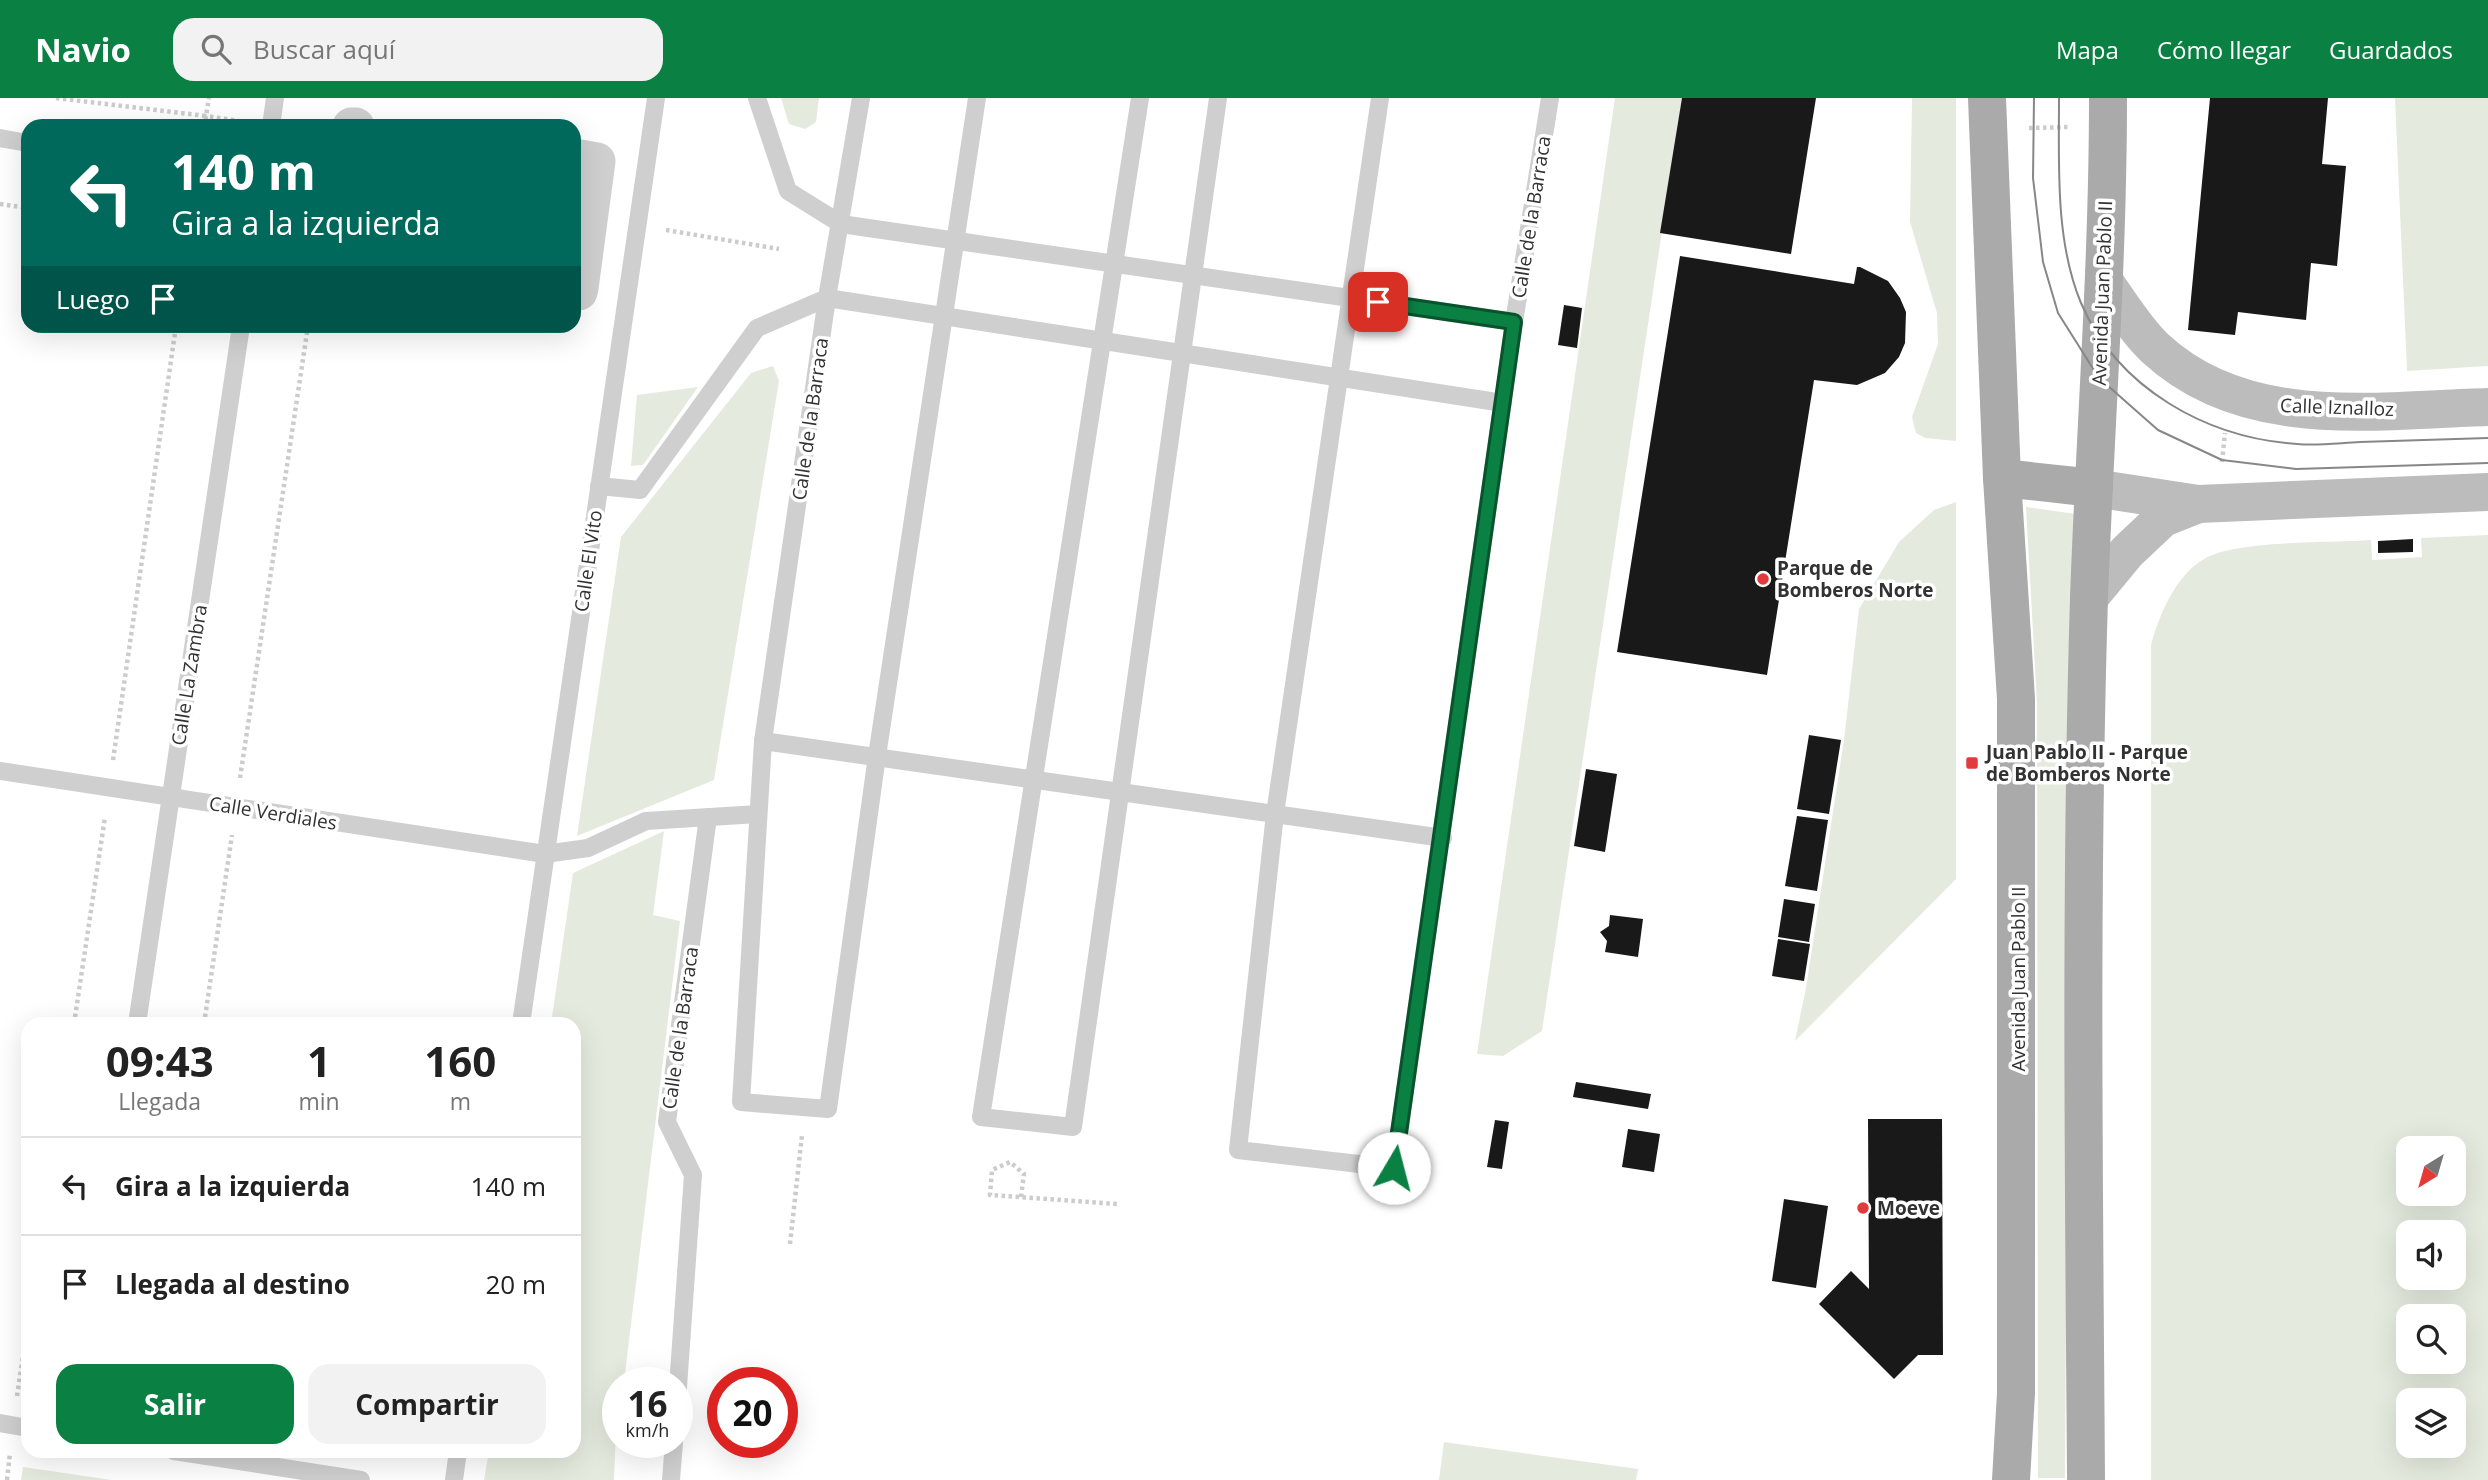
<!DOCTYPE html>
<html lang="es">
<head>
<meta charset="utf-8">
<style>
  body { margin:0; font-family:"Open Sans",sans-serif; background:#f2f2f2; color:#222; height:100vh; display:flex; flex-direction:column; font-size:26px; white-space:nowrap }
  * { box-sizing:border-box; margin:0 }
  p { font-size:23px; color:#767676 }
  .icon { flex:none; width:38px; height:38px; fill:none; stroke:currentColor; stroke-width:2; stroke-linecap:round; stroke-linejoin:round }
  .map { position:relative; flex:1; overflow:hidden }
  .side { position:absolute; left:21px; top:919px; width:560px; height:441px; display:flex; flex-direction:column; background:#fff; border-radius:21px; box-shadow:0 7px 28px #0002 }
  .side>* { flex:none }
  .top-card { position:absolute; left:21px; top:21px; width:560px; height:214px; border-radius:21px; box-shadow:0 7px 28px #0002; background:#00695c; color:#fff; overflow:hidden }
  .needle { width:46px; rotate:217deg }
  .controls { position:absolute; left:2396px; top:1038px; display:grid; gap:14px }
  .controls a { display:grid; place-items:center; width:70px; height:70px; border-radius:14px; background:#fff; box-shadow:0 7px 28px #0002; font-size:35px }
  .speed { position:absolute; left:602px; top:1269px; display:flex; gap:14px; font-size:35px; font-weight:700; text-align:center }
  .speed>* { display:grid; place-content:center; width:91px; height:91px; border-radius:50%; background:#fff; box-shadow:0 7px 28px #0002; line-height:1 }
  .speed small { font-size:18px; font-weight:400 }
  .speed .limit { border:10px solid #d22; background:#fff; color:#111 }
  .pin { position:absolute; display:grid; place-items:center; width:60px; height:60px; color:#fff; margin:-30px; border-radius:14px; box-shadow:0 4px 10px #0006 }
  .me { position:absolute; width:77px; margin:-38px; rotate:8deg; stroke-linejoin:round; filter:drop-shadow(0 0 5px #0008) }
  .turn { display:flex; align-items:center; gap:24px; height:147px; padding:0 35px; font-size:32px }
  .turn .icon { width:91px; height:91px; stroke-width:2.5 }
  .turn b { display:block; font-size:49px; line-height:60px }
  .then { display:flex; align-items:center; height:66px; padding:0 35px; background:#0003; gap:14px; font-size:26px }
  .eta { display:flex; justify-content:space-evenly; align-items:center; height:119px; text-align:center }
  .eta b { font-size:42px; font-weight:700; line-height:49px }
  .action { display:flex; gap:14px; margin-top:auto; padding:14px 35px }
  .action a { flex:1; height:80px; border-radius:21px; background:#0b8043; color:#fff; font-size:28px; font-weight:700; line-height:80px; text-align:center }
  .action a+a { background:#f2f2f2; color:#222 }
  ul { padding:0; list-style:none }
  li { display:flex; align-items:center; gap:21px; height:98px; padding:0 35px; border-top:2px solid #e0e0e0 }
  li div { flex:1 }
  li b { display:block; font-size:26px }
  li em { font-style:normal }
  header { display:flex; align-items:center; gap:42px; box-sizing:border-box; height:98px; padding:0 35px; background:#0b8043; color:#fff }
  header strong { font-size:33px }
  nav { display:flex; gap:38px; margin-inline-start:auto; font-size:24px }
  .search { width:490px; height:63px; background:#f2f2f2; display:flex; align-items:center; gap:18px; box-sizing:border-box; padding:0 24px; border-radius:21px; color:#767676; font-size:26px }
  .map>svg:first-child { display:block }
  .green { fill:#e4ebde; fill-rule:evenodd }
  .building { fill:#191919 }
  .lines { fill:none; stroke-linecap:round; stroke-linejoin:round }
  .path { stroke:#ccc; stroke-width:4.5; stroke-dasharray:3.5 3.5; stroke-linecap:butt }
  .lane { stroke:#cfcfcf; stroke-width:18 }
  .street { stroke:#cfcfcf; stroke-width:37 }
  .secondary { stroke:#bcbcbc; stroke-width:38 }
  .primary { stroke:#aaa; stroke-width:38 }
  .tram { stroke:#878787; stroke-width:2 }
  .route-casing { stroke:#07532c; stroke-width:18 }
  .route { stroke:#0b8043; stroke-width:12 }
  .poi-dot { fill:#e33a3c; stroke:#fff; stroke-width:2.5 }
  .labels { text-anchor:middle; stroke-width:7; stroke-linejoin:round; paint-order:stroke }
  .street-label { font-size:19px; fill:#323232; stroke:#fff }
  .poi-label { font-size:19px; font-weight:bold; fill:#323232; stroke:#fff; text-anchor:start }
</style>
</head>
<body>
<header>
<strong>Navio</strong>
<div class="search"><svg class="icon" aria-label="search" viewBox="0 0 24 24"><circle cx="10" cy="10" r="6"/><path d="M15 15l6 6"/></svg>Buscar aquí</div>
<nav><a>Mapa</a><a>Cómo llegar</a><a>Guardados</a></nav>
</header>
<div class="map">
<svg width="2488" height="1382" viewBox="0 0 2488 1382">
  <rect width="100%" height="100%" fill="#fff"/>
  <!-- green -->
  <g class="green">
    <polygon points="781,0 819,0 816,24 805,31 789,26"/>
    <polygon points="1615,0 1682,0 1542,933 1503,958 1477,956"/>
    <polygon points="1912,0 1956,0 1956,343 1925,340 1916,335 1912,319 1938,246 1937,215 1910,124"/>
    <polygon points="2395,0 2488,0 2488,268 2407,273"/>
    <polygon points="773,268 779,283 714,682 577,738 621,439 751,275"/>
    <polygon points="698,289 643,367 631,368 637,297"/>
    <polygon points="1956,404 1956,781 1795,943 1806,890 1844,642 1859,511 1899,444 1934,412"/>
    <polygon points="2026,409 2076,416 2070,588 2065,1380 2038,1380 2037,605"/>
    <path d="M2488 437V1382H2151V547C2159 517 2176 477 2204 461 2236 442 2330 445 2371 442L2372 462 2422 459 2421 440ZM2408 1050H2454V1096H2408ZM2408 1134H2454V1180H2408ZM2408 1218H2454V1264H2408ZM2408 1302H2454V1348H2408Z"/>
    <polygon points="664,733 653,817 680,823 624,1284 618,1284 614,1382 484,1382 489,1353 574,1353 574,926 551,926 573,775"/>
    <polygon points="1444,1344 1638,1371 1636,1382 1439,1382"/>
    <polygon points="23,1369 112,1382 21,1382"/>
  </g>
  <!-- building -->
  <g class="building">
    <polygon points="1682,0 1816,0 1791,156 1660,135"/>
    <polygon points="2210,0 2328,0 2322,66 2346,68 2337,168 2311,165 2306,222 2238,214 2235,237 2188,232"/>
    <polygon points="1680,158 1854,186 1857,169 1860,169 1888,183 1900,200 1906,214 1905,245 1899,259 1885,275 1857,287 1814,282 1767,577 1617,554"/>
    <polygon points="1564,207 1582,210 1577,250 1558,247"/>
    <polygon points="2413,441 2413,454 2378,455 2378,443"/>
    <polygon points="1809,637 1841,642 1829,716 1797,711"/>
    <polygon points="1586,671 1617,676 1605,754 1574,748"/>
    <polygon points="1797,718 1828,722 1817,793 1785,788"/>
    <polygon points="1784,801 1815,806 1809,844 1778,839"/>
    <polygon points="1610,817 1643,821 1638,859 1605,854 1607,843 1600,834 1609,828"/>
    <polygon points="1778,841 1810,846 1804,883 1772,878"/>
    <polygon points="1576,984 1651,996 1648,1011 1573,999"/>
    <polygon points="1868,1021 1942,1021 1943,1257 1918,1257 1894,1281 1819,1206 1851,1173 1869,1191"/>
    <polygon points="1495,1022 1509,1024 1502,1071 1487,1069"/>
    <polygon points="1628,1031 1660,1036 1654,1074 1622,1069"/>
    <polygon points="1784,1101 1828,1108 1816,1190 1772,1183"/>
  </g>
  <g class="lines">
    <!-- path -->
    <g class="path">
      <polyline points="56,0 206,18 209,0"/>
      <polyline points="205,28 206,18 239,23"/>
      <polyline points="2029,30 2069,29"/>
      <polyline points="0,106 28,110"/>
      <polyline points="666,132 779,151"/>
      <polyline points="2222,364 2225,335"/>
      <polyline points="113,662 176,228"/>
      <polyline points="240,680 308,228"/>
      <polyline points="74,926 105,719"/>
      <polyline points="204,926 232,737"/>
      <polyline points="1021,1099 1024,1076 1010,1064 992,1072 990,1097 1117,1106"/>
      <polyline points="790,1146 802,1037"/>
      <polyline points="17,1298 28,1226"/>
      <polyline points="7,1382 10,1355"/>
    </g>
    <!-- lane -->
    <g class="lane">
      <polyline points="757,0 788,93 841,126 1514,224"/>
      <polyline points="861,0 827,200 763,643 741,1004 828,1011 877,658 977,0"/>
      <polyline points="1140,0 981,1019 1073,1029 1218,0"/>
      <polyline points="1380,0 1275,716 1238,1052 1394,1070 1514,224 1550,0"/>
      <polyline points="271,28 275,0"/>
      <polyline points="0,40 28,45"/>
      <polyline points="599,388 640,392 757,230 827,200 1503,305"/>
      <polyline points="763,643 1443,740"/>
      <polyline points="0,673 545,756 588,750 646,723 758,716"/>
      <polyline points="137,926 241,228"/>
      <polyline points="521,926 656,0"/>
      <polyline points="677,1303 693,1077 667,1024 708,719"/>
      <polyline points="0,1325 28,1330"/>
      <polyline points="174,1353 361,1382"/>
      <polyline points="454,1382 458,1353"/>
      <polyline points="671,1382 674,1344"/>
    </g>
    <!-- street -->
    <g class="street">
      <polyline points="351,28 356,28"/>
      <polyline points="574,59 597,63 580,190 579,194 574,194"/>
    </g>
    <!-- secondary -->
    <g class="secondary">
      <path d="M2106 186C2121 207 2136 232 2155 250 2245 334 2376 312 2488 309"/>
      <polyline points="2094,390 2198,406 2488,394"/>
      <polyline points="2089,500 2127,454 2163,420 2198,406"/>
    </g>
    <!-- primary -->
    <g class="primary">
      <polyline points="1987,0 2002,380 2016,601 2016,1295 2011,1382"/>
      <polyline points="2002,380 2094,390"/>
      <path d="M2086 1382C2084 1088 2080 794 2089 500 2095 333 2108 167 2108 0"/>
    </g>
    <!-- tram -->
    <g class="tram">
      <polyline points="2034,0 2033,80 2043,164 2058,215 2099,280 2158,332 2222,362 2296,371 2488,365"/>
      <path d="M2059 0C2059 66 2055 143 2081 205 2118 291 2207 340 2297 346 2317 348 2339 345 2360 344 2403 343 2445 341 2488 340"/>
    </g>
  </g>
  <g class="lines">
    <!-- route casing -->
    <g class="route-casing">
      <polyline id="route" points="1378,204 1514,224 1394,1070"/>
    </g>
    <!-- route -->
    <use href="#route" class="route"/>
  </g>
  <!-- markers -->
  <g class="poi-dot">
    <circle cx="1763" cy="481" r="7"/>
    <rect x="1965" y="658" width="14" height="14" rx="3.5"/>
    <circle cx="1863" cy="1110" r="7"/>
  </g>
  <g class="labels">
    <!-- street labels -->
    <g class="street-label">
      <text transform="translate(1531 119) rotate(-81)" y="7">Calle de la Barraca</text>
      <text transform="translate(2102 195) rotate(-88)" y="7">Avenida Juan Pablo II</text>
      <text transform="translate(2337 309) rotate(2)" y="7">Calle Iznalloz</text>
      <text transform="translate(810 321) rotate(-82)" y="7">Calle de la Barraca</text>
      <text transform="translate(588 463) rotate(-82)" y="7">Calle El Vito</text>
      <text transform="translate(189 577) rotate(-81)" y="7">Calle La Zambra</text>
      <text transform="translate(273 715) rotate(9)" y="7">Calle Verdiales</text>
      <text transform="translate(2018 881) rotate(-90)" y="7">Avenida Juan Pablo II</text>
      <text transform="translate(680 930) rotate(-82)" y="7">Calle de la Barraca</text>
    </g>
    <!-- poi labels -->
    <g class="poi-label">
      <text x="1777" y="477">Parque de<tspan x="1777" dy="22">Bomberos Norte</tspan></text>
      <text x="1986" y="661">Juan Pablo II - Parque<tspan x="1986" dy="22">de Bomberos Norte</tspan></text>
      <text x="1877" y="1117">Moeve</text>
    </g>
  </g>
</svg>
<div class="controls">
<a><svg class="needle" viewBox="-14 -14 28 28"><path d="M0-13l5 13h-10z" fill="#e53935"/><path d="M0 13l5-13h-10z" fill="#767676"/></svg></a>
<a><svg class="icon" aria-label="sound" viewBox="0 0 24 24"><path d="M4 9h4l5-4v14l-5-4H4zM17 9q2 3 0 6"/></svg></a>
<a><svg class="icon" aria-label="search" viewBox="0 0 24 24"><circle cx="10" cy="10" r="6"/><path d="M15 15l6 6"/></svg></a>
<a><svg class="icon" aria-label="layers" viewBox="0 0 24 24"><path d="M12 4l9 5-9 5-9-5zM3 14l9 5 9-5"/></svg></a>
</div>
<div class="speed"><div>16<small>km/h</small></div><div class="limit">20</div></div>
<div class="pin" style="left:1378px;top:204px;background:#d93025"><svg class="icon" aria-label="arrive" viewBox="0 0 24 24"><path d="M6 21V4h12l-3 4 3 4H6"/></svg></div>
<svg class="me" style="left:1394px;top:1070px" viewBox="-20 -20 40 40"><circle r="19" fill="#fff"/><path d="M0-13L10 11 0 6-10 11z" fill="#0b8043"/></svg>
<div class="top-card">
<div class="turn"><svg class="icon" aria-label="left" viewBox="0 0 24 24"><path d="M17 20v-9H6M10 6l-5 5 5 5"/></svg><div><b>140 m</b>Gira a la izquierda</div></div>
<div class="then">Luego<svg class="icon" aria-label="arrive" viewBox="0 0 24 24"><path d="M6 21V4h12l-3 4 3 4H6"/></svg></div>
</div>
<section class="side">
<div class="eta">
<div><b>09:43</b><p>Llegada</p></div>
<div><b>1</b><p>min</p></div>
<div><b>160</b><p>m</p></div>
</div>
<ul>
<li><svg class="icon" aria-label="left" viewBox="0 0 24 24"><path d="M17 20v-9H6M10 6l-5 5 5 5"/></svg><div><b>Gira a la izquierda</b></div><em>140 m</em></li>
<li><svg class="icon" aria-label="arrive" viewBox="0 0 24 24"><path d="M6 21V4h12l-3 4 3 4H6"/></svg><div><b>Llegada al destino</b></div><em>20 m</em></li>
</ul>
<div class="action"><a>Salir</a><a>Compartir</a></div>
</section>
</div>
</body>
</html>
